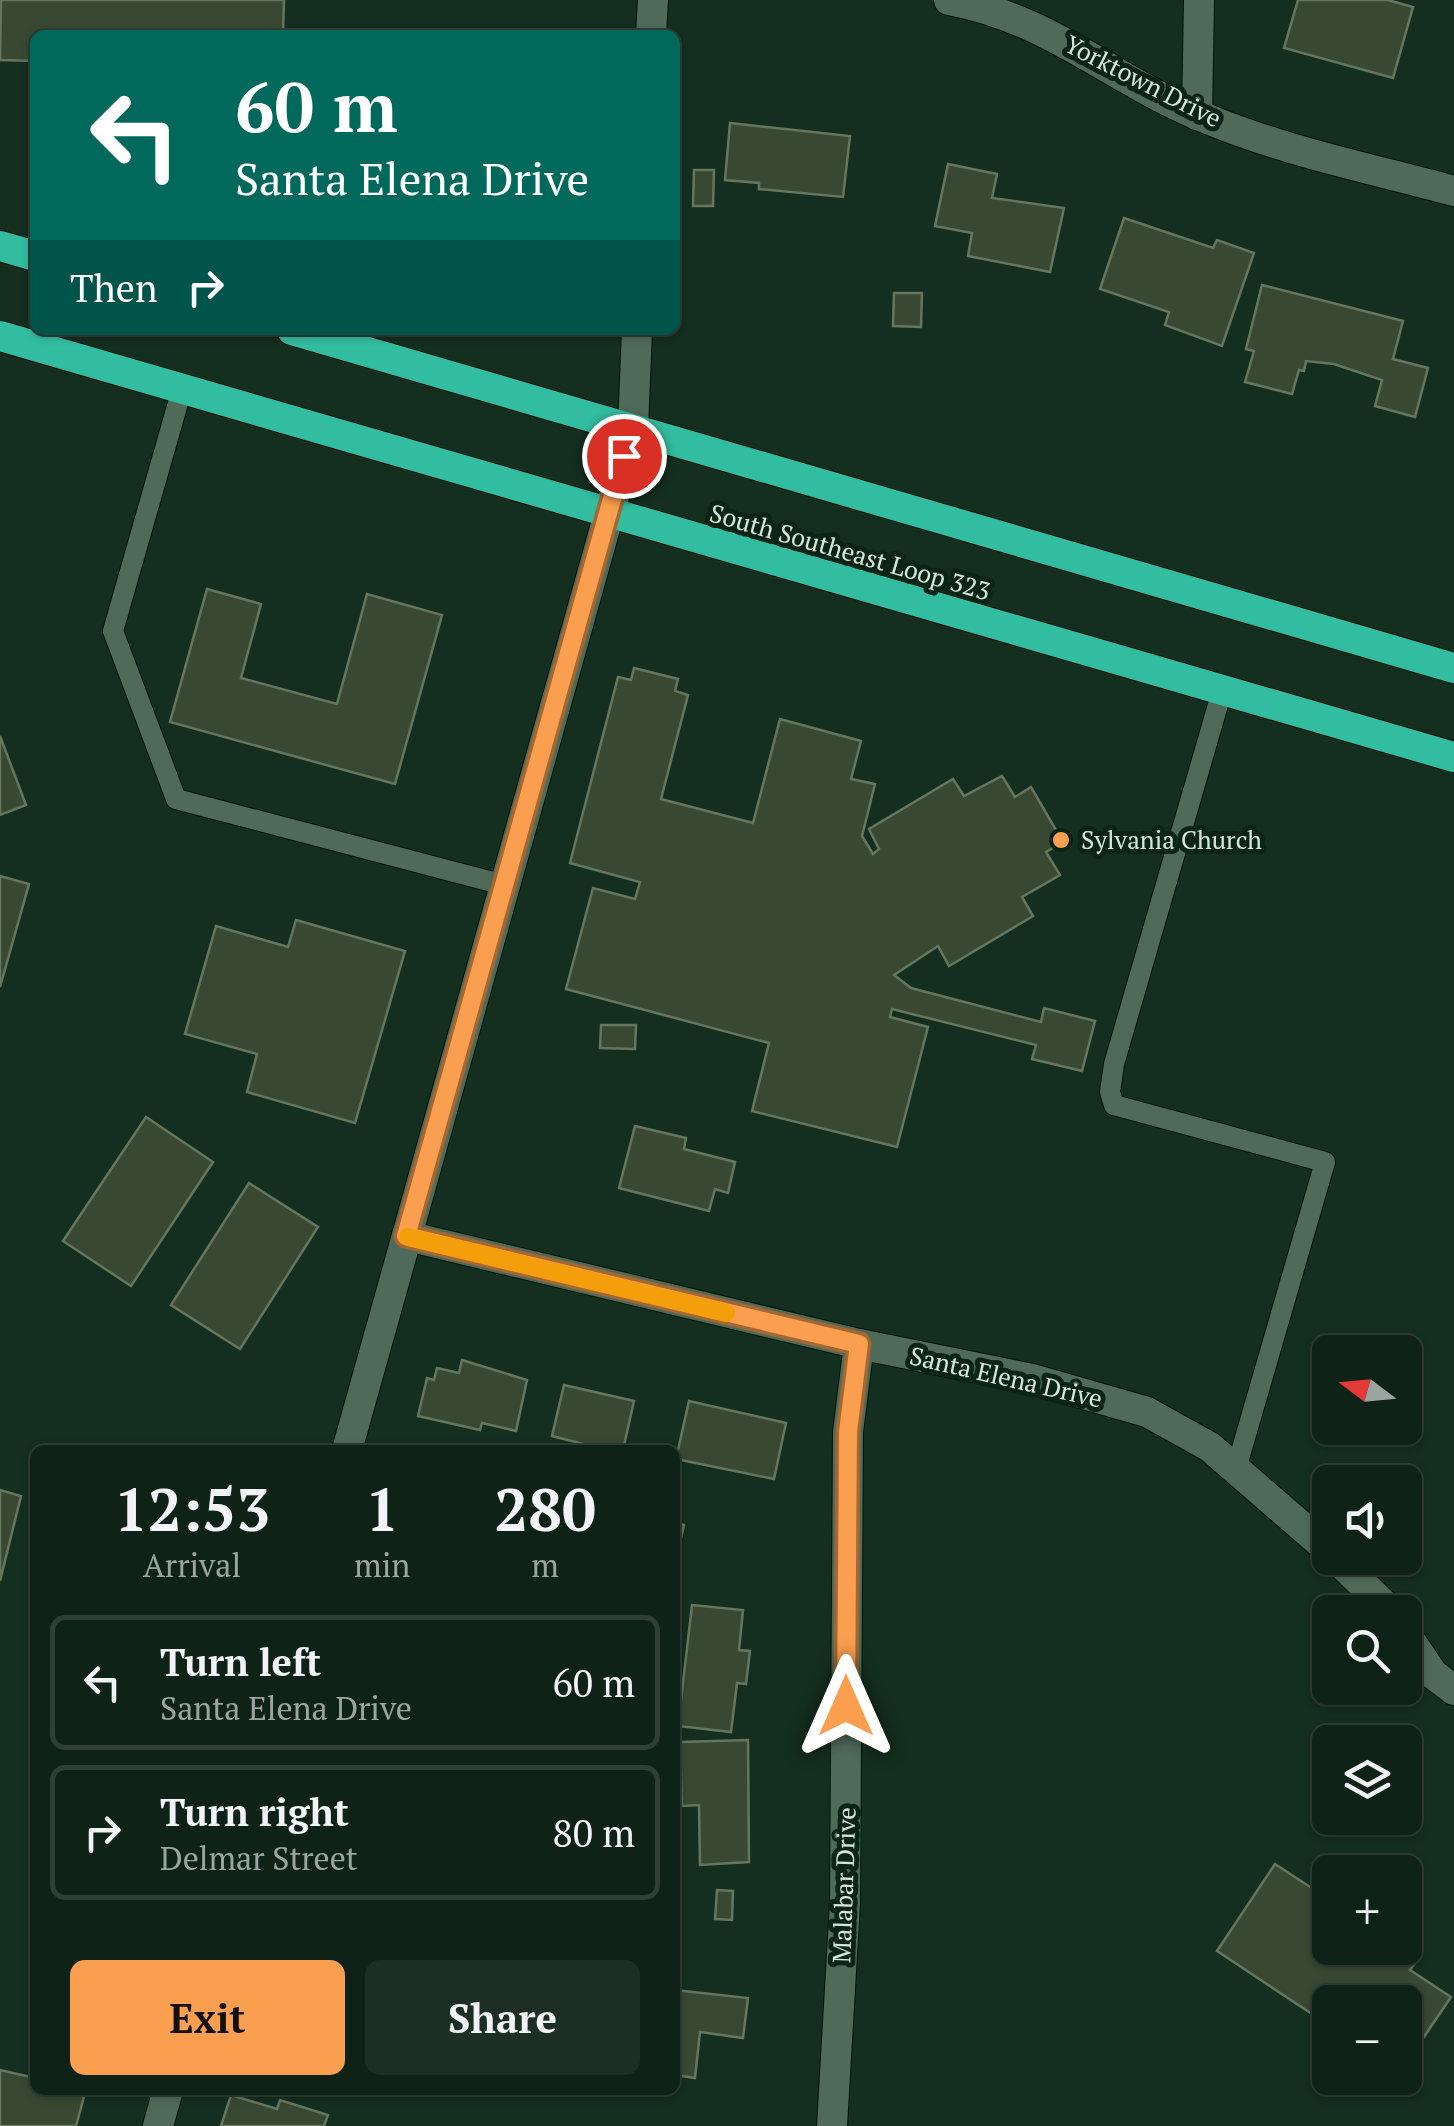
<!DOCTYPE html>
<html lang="en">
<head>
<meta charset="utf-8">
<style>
  body { margin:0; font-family:"PT Serif",serif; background:#1d2f24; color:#f1f3f6; height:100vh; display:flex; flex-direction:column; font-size:38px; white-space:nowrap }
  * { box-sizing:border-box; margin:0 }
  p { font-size:32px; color:#9ba4a1 }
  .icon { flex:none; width:55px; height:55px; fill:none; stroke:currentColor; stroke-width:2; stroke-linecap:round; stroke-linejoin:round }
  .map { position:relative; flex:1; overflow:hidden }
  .side { position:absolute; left:30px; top:1445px; width:650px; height:650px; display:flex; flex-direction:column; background:#0f2217; border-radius:15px; box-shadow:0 2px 8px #0004,0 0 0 2px #2f3f36 }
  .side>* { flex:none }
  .banner { position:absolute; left:30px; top:30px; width:650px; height:305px; border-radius:15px; box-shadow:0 2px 8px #0004,0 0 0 2px #2f3f36; background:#00695c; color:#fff; overflow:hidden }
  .needle { width:65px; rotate:286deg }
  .controls { position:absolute; left:1312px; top:1335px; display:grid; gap:20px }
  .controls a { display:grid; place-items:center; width:110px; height:110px; border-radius:15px; background:#0f2217; box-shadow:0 2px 8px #0004,0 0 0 2px #2f3f36; font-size:50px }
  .pin { position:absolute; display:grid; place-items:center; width:85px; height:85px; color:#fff; margin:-42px; border:5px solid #fff; border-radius:50%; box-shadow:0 2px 10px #0007 }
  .me { position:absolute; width:110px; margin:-55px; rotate:0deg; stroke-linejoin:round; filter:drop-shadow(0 0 8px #0008) }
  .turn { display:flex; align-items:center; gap:35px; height:210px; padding:0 40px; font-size:45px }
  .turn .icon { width:130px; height:130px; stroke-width:2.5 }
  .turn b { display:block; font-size:70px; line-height:85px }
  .then { display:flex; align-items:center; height:95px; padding:0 40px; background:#0003; gap:20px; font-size:38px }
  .eta { display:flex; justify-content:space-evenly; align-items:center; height:170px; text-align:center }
  .eta b { font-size:60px; font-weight:800; line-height:70px }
  .primary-button { display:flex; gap:20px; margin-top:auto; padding:20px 40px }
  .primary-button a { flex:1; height:115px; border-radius:15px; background:#fa9f4f; color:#111; font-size:40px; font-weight:800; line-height:115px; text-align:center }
  .primary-button a+a { background:#1d2f24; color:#f1f3f6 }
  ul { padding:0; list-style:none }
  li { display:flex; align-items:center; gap:30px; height:135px; margin:0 20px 15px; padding:0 20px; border:5px solid #2f3f36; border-radius:15px }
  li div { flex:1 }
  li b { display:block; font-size:38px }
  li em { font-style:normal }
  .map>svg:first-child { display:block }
  .building { fill:#384832; stroke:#65765e; stroke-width:2.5 }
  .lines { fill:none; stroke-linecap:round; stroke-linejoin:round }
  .lane-casing { stroke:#001608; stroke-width:22 }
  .street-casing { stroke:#001608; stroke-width:32 }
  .highway-casing { stroke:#001608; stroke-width:32 }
  .lane { stroke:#4f6a59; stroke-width:20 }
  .street { stroke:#4f6a59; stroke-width:30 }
  .highway { stroke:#32bca0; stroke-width:30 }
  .route-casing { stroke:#a26733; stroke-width:25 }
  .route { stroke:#fa9f4f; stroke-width:18 }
  .slow { stroke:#f59e0b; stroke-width:18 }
  .poi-dot { fill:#fa9f4f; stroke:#0a2415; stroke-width:4 }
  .labels { text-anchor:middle; stroke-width:10; stroke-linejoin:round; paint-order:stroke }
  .street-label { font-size:25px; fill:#d7e6dc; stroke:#0a2415 }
  .poi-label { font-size:25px; fill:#d7e6dc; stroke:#0a2415; text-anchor:start }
</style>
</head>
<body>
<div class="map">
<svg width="1454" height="2126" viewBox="0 0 1454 2126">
  <rect width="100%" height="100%" fill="#142e1f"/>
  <!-- building -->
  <g class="building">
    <polygon points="1,0 284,0 283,35 35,35 35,61 0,60"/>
    <polygon points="1298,0 1388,0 1413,7 1393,78 1284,48"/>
    <polygon points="730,123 850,136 843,197 759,189 759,183 725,180"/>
    <polygon points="948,164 997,174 992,198 1064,208 1050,272 968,256 972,233 935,226"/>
    <polygon points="694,170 714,170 713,206 693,206"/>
    <polygon points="1124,218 1213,248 1217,240 1254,253 1222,346 1165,325 1169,312 1100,289"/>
    <polygon points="1262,285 1403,321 1393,359 1428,368 1415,417 1375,406 1382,380 1334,364 1306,361 1304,371 1299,370 1292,394 1245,382 1254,351 1246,349"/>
    <polygon points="894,293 922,293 921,327 893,326"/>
    <polygon points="207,589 261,604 241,678 337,704 367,594 442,615 395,784 170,722"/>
    <polygon points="634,668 678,679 675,691 688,695 661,799 753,823 780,719 861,741 851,779 875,784 862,836 873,854 879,849 869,829 953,779 964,796 1002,776 1015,797 1031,787 1063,842 1046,852 1060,875 1022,897 1033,916 949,966 938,946 894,975 911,988 1041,1022 1044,1008 1095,1021 1082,1071 1032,1059 1036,1045 892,1009 890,1017 928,1027 897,1147 752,1111 769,1043 566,989 593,888 635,899 640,882 570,863 618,677 631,680"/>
    <polygon points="0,736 26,805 0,815"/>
    <polygon points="0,876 29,884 0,987"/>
    <polygon points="296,920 405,951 355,1123 247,1092 257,1054 185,1034 216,926 288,947"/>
    <polygon points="601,1025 636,1025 635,1049 600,1048"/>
    <polygon points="146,1117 213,1162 131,1286 63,1241"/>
    <polygon points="635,1126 686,1138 684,1149 735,1162 728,1193 715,1189 709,1211 619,1188"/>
    <polygon points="249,1183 318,1227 240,1349 171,1305"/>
    <polygon points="462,1360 527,1380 516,1431 482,1423 480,1430 418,1416 427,1378 434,1380 437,1368 459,1373"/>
    <polygon points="564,1385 634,1401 623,1450 582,1450 583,1444 552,1436"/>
    <polygon points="689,1401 786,1423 774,1479 676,1459"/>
    <polygon points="0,1490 21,1496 0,1581"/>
    <polygon points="675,1523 684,1525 678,1551 675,1550"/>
    <polygon points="692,1605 743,1610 739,1650 750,1651 746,1684 737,1683 731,1732 678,1726"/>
    <polygon points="748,1740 749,1862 700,1865 699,1805 682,1806 680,1742"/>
    <polygon points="1275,1864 1330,1900 1330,1948 1401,1948 1418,1959 1410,1970 1451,1997 1407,2062 1405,2002 1330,2002 1330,2026 1217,1951"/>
    <polygon points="717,1890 733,1891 732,1920 715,1919"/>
    <polygon points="675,1990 748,1998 743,2038 700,2032 695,2078 675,2075"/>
    <polygon points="0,2070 35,2078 35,2090 85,2093 76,2126 0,2126"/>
    <polygon points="231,2095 277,2109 280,2100 328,2115 324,2126 221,2126"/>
  </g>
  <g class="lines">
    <!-- lane casing -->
    <g class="lane-casing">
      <g id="lane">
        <polyline points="182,389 113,631 176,799 504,885"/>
        <polyline points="1222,691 1114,1064 1110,1092 1114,1105 1325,1162 1236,1469"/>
      </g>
    </g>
    <!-- street casing -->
    <g class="street-casing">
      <g id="street">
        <path d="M949 0C1050 19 1107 76 1198 115 1279 150 1369 168 1454 191"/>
        <polyline points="651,35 653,0"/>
        <polyline points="1197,115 1199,0"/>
        <polyline points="407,1236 859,1344 1032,1379 1147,1412 1210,1447 1330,1551"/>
        <polyline points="347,1450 633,428 637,330"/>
        <polyline points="1336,1558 1391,1612"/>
        <polyline points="1405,1633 1433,1674 1454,1690"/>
        <polyline points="158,2126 168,2090"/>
        <polyline points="832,2126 845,1903 848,1432 859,1344"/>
      </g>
    </g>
    <!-- highway casing -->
    <g class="highway-casing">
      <g id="highway">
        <polyline points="0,246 35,256"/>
        <polyline points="292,330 1454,668"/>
        <polyline points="0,336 1454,757"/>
      </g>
    </g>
    <!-- lane -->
    <use href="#lane" class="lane"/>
    <!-- street -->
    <use href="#street" class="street"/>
    <!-- highway -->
    <use href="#highway" class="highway"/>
  </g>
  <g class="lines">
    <!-- route casing -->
    <g class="route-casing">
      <polyline id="route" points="624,456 406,1236 859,1344 848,1432 846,1706"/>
    </g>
    <!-- route -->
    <use href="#route" class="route"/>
    <!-- slow -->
    <polyline class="slow" points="408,1237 726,1313"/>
  </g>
  <!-- markers -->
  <circle class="poi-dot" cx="1061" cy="840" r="10"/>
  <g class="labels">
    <!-- street labels -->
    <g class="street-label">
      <text transform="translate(1143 81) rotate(27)" y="9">Yorktown Drive</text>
      <text transform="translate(850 552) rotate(16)" y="9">South Southeast Loop 323</text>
      <text transform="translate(1006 1377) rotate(13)" y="9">Santa Elena Drive</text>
      <text transform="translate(844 1885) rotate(-88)" y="9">Malabar Drive</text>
    </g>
    <!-- poi labels -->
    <g class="poi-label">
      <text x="1081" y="849">Sylvania Church</text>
    </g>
  </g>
</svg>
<div class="controls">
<a><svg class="needle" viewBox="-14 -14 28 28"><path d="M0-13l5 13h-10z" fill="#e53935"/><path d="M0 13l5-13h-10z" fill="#9ba4a1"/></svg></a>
<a><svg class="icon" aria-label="sound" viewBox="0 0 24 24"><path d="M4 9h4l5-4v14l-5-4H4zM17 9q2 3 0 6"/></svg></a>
<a><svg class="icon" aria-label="search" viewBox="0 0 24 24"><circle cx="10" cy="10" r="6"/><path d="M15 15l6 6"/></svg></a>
<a><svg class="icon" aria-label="layers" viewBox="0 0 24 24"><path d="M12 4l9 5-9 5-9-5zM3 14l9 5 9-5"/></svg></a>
<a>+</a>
<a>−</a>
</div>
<div class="pin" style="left:624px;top:456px;background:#d93025"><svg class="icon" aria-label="arrive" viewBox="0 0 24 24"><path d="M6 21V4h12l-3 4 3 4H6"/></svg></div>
<svg class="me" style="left:846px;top:1706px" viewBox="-20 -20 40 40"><path d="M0-17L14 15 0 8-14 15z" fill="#fa9f4f" stroke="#fff" stroke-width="4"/></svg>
<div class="banner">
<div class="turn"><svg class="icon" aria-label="left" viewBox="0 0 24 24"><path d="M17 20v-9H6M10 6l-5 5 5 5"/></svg><div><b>60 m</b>Santa Elena Drive</div></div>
<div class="then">Then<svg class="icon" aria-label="right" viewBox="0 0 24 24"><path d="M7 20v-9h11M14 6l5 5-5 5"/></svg></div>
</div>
<section class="side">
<div class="eta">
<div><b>12:53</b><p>Arrival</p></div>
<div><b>1</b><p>min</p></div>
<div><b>280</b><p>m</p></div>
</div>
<ul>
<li><svg class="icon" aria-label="left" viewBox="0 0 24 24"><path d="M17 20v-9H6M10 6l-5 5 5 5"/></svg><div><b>Turn left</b><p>Santa Elena Drive</p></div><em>60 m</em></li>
<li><svg class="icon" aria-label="right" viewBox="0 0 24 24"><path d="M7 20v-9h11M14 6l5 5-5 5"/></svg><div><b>Turn right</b><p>Delmar Street</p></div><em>80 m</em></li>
</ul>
<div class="primary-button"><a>Exit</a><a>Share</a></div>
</section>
</div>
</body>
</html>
